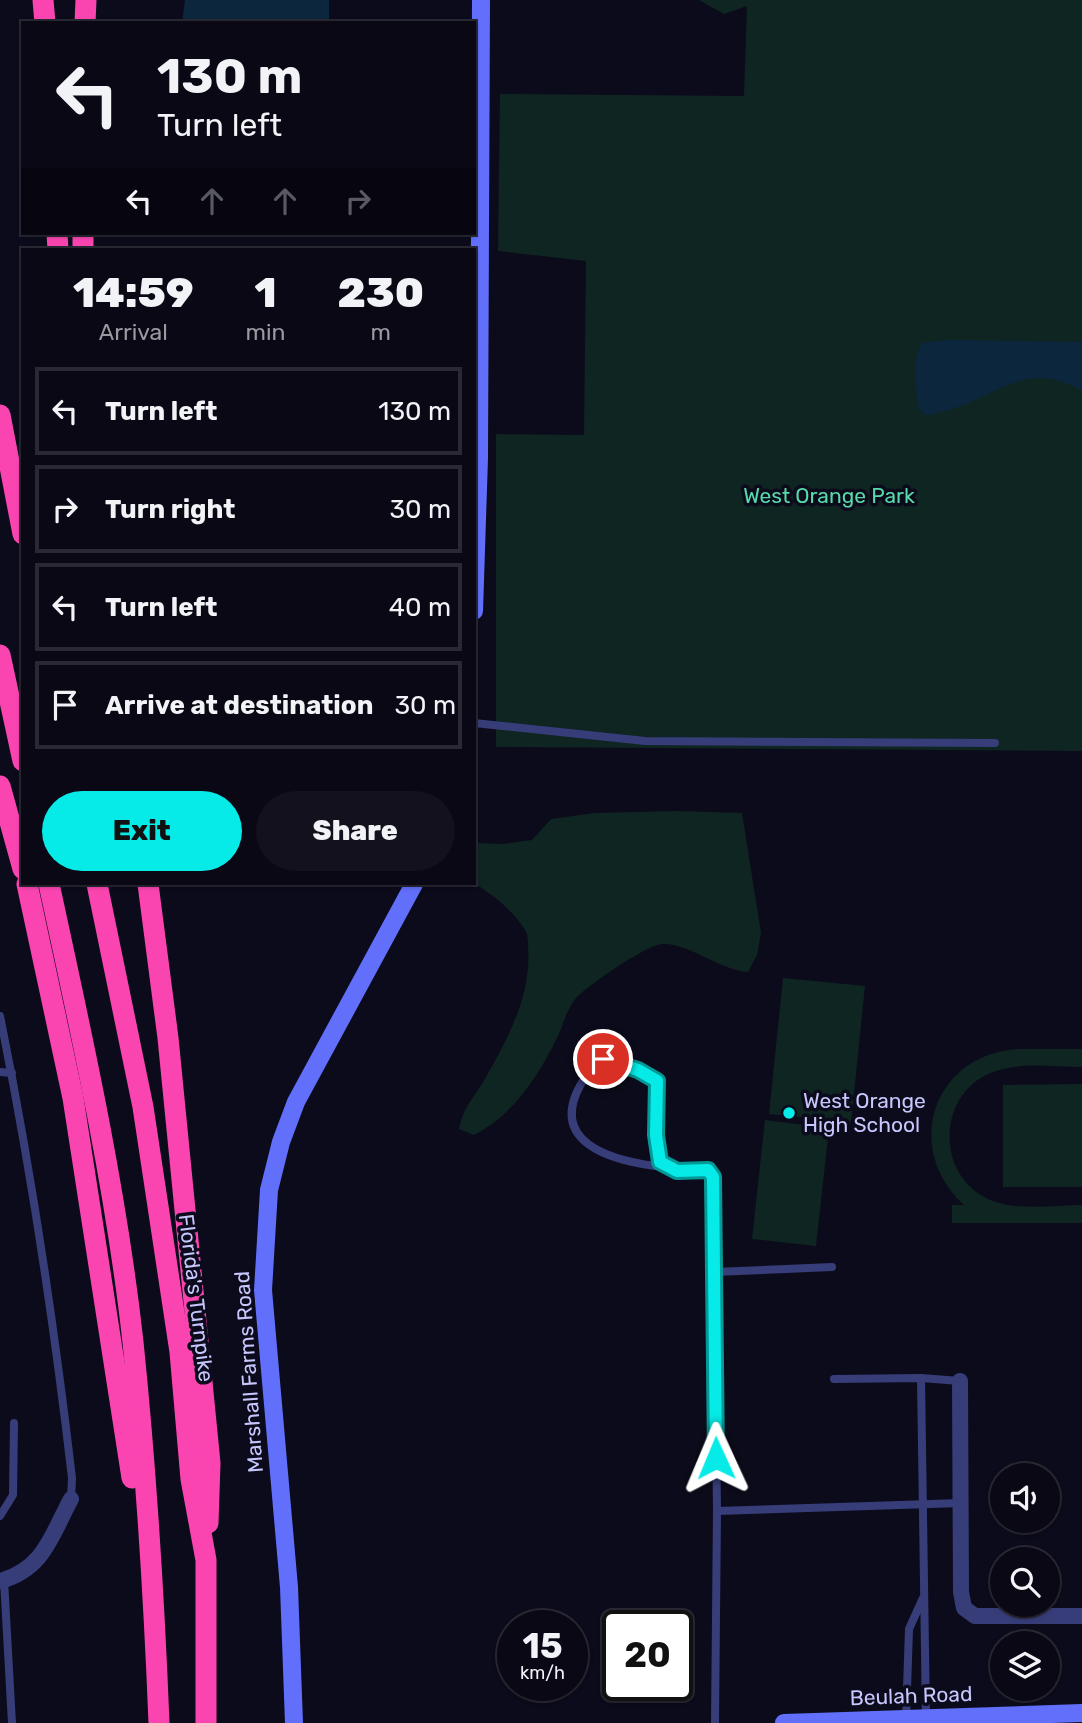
<!DOCTYPE html>
<html lang="en">
<head>
<meta charset="utf-8">
<style>
  body { margin:0; font-family:Rubik,sans-serif; background:#12111d; color:#f1f3f6; height:100vh; display:flex; flex-direction:column; font-size:26px; white-space:nowrap }
  * { box-sizing:border-box; margin:0 }
  p { font-size:23px; color:#999aa0 }
  .icon { flex:none; width:38px; height:38px; fill:none; stroke:currentColor; stroke-width:2; stroke-linecap:round; stroke-linejoin:round }
  .map { position:relative; flex:1; overflow:hidden }
  .side { position:absolute; left:21px; top:248px; width:455px; height:637px; display:flex; flex-direction:column; background:#090814; border-radius:0px; box-shadow:0 2px 5px #0004,0 0 0 2px #292934 }
  .side>* { flex:none }
  .top-card { position:absolute; left:21px; top:21px; width:455px; height:214px; border-radius:0px; box-shadow:0 2px 5px #0004,0 0 0 2px #292934; background:#090814; color:#f1f3f6; overflow:hidden }
  .fabs { position:absolute; left:990px; top:1463px; display:grid; gap:14px }
  .fabs a { display:grid; place-items:center; width:70px; height:70px; border-radius:50%; background:#090814; box-shadow:0 2px 5px #0004,0 0 0 2px #292934; font-size:35px }
  .speed { position:absolute; left:497px; top:1610px; display:flex; gap:14px; font-size:35px; font-weight:700; text-align:center }
  .speed>* { display:grid; place-content:center; width:91px; height:91px; border-radius:50%; background:#090814; box-shadow:0 2px 5px #0004,0 0 0 2px #292934; line-height:1 }
  .speed small { font-size:18px; font-weight:400 }
  .speed .limit { border:4px solid #111; border-radius:10px; background:#fff; color:#111 }
  .pin { position:absolute; display:grid; place-items:center; width:60px; height:60px; color:#fff; margin:-30px; border:4px solid #fff; border-radius:50%; box-shadow:0 2px 7px #0007 }
  .me { position:absolute; width:77px; margin:-38px; rotate:359deg; stroke-linejoin:round; filter:drop-shadow(0 0 5px #0008) }
  .turn { display:flex; align-items:center; gap:24px; height:147px; padding:0 21px; font-size:32px }
  .turn .icon { width:91px; height:91px; stroke-width:2.5 }
  .turn b { display:block; font-size:49px; line-height:60px }
  .lanes { display:flex; align-items:center; height:66px; padding:0 21px; background:#0003; justify-content:center; gap:35px; direction:ltr }
  .lanes .off { opacity:.35 }
  .eta { display:flex; justify-content:space-evenly; align-items:center; height:119px; text-align:center }
  .eta b { font-size:42px; font-weight:800; line-height:49px }
  .cta { display:flex; gap:14px; margin-top:auto; padding:14px 21px }
  .cta a { flex:1; height:80px; border-radius:42px; background:#06ebe7; color:#111; font-size:28px; font-weight:800; line-height:80px; text-align:center }
  .cta a+a { background:#12111d; color:#f1f3f6 }
  ul { padding:0; list-style:none }
  li { display:flex; align-items:center; gap:21px; height:88px; margin:0 14px 10px; padding:0 7px; border:4px solid #292934; border-radius:0px }
  li div { flex:1 }
  li b { display:block; font-size:26px }
  li em { font-style:normal }
  .map>svg:first-child { display:block }
  .green { fill:#0f2522 }
  .water { fill:#0c263e }
  .lines { fill:none; stroke-linecap:round; stroke-linejoin:round }
  .lane { stroke:#373d79; stroke-width:8 }
  .street { stroke:#373d79; stroke-width:16 }
  .secondary { stroke:#616ffb; stroke-width:18 }
  .highway { stroke:#fa45b1; stroke-width:21 }
  .route-casing { stroke:#049996; stroke-width:18 }
  .route { stroke:#06ebe7; stroke-width:12 }
  .poi-dot { fill:#06ebe7; stroke:#0c0b1b; stroke-width:2.5 }
  .labels { text-anchor:middle; stroke-width:7; stroke-linejoin:round; paint-order:stroke }
  .park-label { font-size:21px; fill:#56daaa; stroke:#0c0b1b }
  .poi-label { font-size:21px; fill:#c7c7fe; stroke:#0c0b1b; text-anchor:start }
  .street-label { font-size:21px; fill:#c7c7fe; stroke:#0c0b1b }
</style>
</head>
<body>
<div class="map">
<svg width="1082" height="1723" viewBox="0 0 1082 1723">
  <rect width="100%" height="100%" fill="#0c0b1b"/>
  <!-- green -->
  <g class="green">
    <polygon points="699,0 1082,0 1082,751 496,747 496,434 584,435 586,261 498,251 500,94 744,96 747,6 724,14"/>
    <path d="M678 811 742 813 761 933 757 955 748 972C720 970 688 943 663 944 647 944 589 985 577 997 567 1007 563 1027 556 1040 537 1078 512 1116 474 1135L459 1129C464 1105 475 1097 486 1077 509 1036 532 994 528 946 528 941 528 934 525 930 514 911 493 895 474 883V843L503 844 532 840 551 819 595 813Z"/>
    <polygon points="783,978 865,986 851,1122 769,1114"/>
    <path d="M1017 1049H1082V1067C1055 1067 1022 1062 996 1071 939 1089 933 1170 986 1198 1013 1212 1052 1205 1082 1205V1223H952V1205H964C902 1148 933 1055 1017 1049Z"/>
    <polygon points="1082,1084 1082,1187 1003,1187 1003,1085"/>
    <polygon points="765,1120 829,1128 816,1246 752,1239"/>
  </g>
  <!-- water -->
  <g class="water">
    <polygon points="185,0 329,0 329,23 182,23"/>
    <path d="M948 340 1082 342V391C1024 356 994 401 941 412 936 414 930 416 925 414 915 409 917 395 916 385 915 370 914 356 922 343Z"/>
  </g>
  <g class="lines">
    <!-- lane -->
    <g class="lane">
      <polyline points="474,723 645,741 995,743"/>
      <path d="M0 1016C31 1169 54 1323 72 1478L71 1499"/>
      <path d="M603 1059 638 1070 657 1081 656 1135 660 1162 655 1166C610 1160 548 1142 581 1084 586 1075 596 1067 603 1059Z"/>
      <polyline points="0,1072 12,1073"/>
      <polyline points="660,1162 677,1171 708,1170 713,1177 717,1511 715,1723"/>
      <polyline points="714,1272 832,1267"/>
      <polyline points="921,1378 926,1718"/>
      <polyline points="834,1379 921,1378 960,1381"/>
      <polyline points="717,1511 961,1503"/>
      <polyline points="0,1516 13,1495 14,1423"/>
      <polyline points="4,1580 12,1723"/>
      <polyline points="906,1719 909,1629 923,1598"/>
    </g>
    <!-- street -->
    <g class="street">
      <polyline points="960,1381 961,1592 964,1608 975,1616 1082,1616"/>
      <path d="M0 1581C44 1569 51 1536 71 1499"/>
    </g>
    <!-- secondary -->
    <g class="secondary">
      <polyline points="474,611 479,458 481,0"/>
      <polyline points="294,1723 289,1587 263,1290 269,1190 281,1142 296,1102 414,884"/>
      <polyline points="784,1723 1082,1713"/>
    </g>
    <!-- highway -->
    <g class="highway">
      <polyline points="43,0 45,23"/>
      <polyline points="85,23 86,0"/>
      <polyline points="57,233 58,250"/>
      <polyline points="83,250 83,233"/>
      <polyline points="0,415 23,534"/>
      <polyline points="0,655 23,761"/>
      <polyline points="0,786 23,869"/>
      <polyline points="27,884 73,1098 132,1478"/>
      <path d="M49 884C82 1036 116 1188 133 1342 146 1469 154 1596 159 1723"/>
      <polyline points="97,884 143,1107 180,1352 191,1479 206,1560 206,1723"/>
      <polyline points="148,884 168,1038 210,1463 208,1523"/>
    </g>
  </g>
  <g class="lines">
    <!-- route casing -->
    <g class="route-casing">
      <polyline id="route" points="603,1059 638,1070 657,1081 656,1135 660,1162 677,1171 708,1170 713,1177 716,1458"/>
    </g>
    <!-- route -->
    <use href="#route" class="route"/>
  </g>
  <!-- markers -->
  <circle class="poi-dot" cx="789" cy="1113" r="7"/>
  <g class="labels">
    <!-- park labels -->
    <g class="park-label">
      <text x="829" y="503">West Orange Park</text>
    </g>
    <!-- poi labels -->
    <g class="poi-label">
      <text x="803" y="1108">West Orange<tspan x="803" dy="24">High School</tspan></text>
    </g>
    <!-- street labels -->
    <g class="street-label">
      <text transform="translate(196 1298) rotate(83)" y="7">Florida's Turnpike</text>
      <text transform="translate(249 1372) rotate(-94)" y="7">Marshall Farms Road</text>
      <text transform="translate(911 1696) rotate(-2)" y="7">Beulah Road</text>
    </g>
  </g>
</svg>
<div class="fabs">
<a><svg class="icon" aria-label="sound" viewBox="0 0 24 24"><path d="M4 9h4l5-4v14l-5-4H4zM17 9q2 3 0 6"/></svg></a>
<a><svg class="icon" aria-label="search" viewBox="0 0 24 24"><circle cx="10" cy="10" r="6"/><path d="M15 15l6 6"/></svg></a>
<a><svg class="icon" aria-label="layers" viewBox="0 0 24 24"><path d="M12 4l9 5-9 5-9-5zM3 14l9 5 9-5"/></svg></a>
</div>
<div class="speed"><div>15<small>km/h</small></div><div class="limit">20</div></div>
<div class="pin" style="left:603px;top:1059px;background:#d93025"><svg class="icon" aria-label="arrive" viewBox="0 0 24 24"><path d="M6 21V4h12l-3 4 3 4H6"/></svg></div>
<svg class="me" style="left:716px;top:1458px" viewBox="-20 -20 40 40"><path d="M0-17L14 15 0 8-14 15z" fill="#06ebe7" stroke="#fff" stroke-width="4"/></svg>
<div class="top-card">
<div class="turn"><svg class="icon" aria-label="left" viewBox="0 0 24 24"><path d="M17 20v-9H6M10 6l-5 5 5 5"/></svg><div><b>130 m</b>Turn left</div></div>
<div class="lanes"><svg class="icon" aria-label="left" viewBox="0 0 24 24"><path d="M17 20v-9H6M10 6l-5 5 5 5"/></svg><svg class="icon off" aria-label="ahead" viewBox="0 0 24 24"><path d="M12 20V5M6 11l6-6 6 6"/></svg><svg class="icon off" aria-label="ahead" viewBox="0 0 24 24"><path d="M12 20V5M6 11l6-6 6 6"/></svg><svg class="icon off" aria-label="right" viewBox="0 0 24 24"><path d="M7 20v-9h11M14 6l5 5-5 5"/></svg></div>
</div>
<section class="side">
<div class="eta">
<div><b>14:59</b><p>Arrival</p></div>
<div><b>1</b><p>min</p></div>
<div><b>230</b><p>m</p></div>
</div>
<ul>
<li><svg class="icon" aria-label="left" viewBox="0 0 24 24"><path d="M17 20v-9H6M10 6l-5 5 5 5"/></svg><div><b>Turn left</b></div><em>130 m</em></li>
<li><svg class="icon" aria-label="right" viewBox="0 0 24 24"><path d="M7 20v-9h11M14 6l5 5-5 5"/></svg><div><b>Turn right</b></div><em>30 m</em></li>
<li><svg class="icon" aria-label="left" viewBox="0 0 24 24"><path d="M17 20v-9H6M10 6l-5 5 5 5"/></svg><div><b>Turn left</b></div><em>40 m</em></li>
<li><svg class="icon" aria-label="arrive" viewBox="0 0 24 24"><path d="M6 21V4h12l-3 4 3 4H6"/></svg><div><b>Arrive at destination</b></div><em>30 m</em></li>
</ul>
<div class="cta"><a>Exit</a><a>Share</a></div>
</section>
</div>
</body>
</html>
